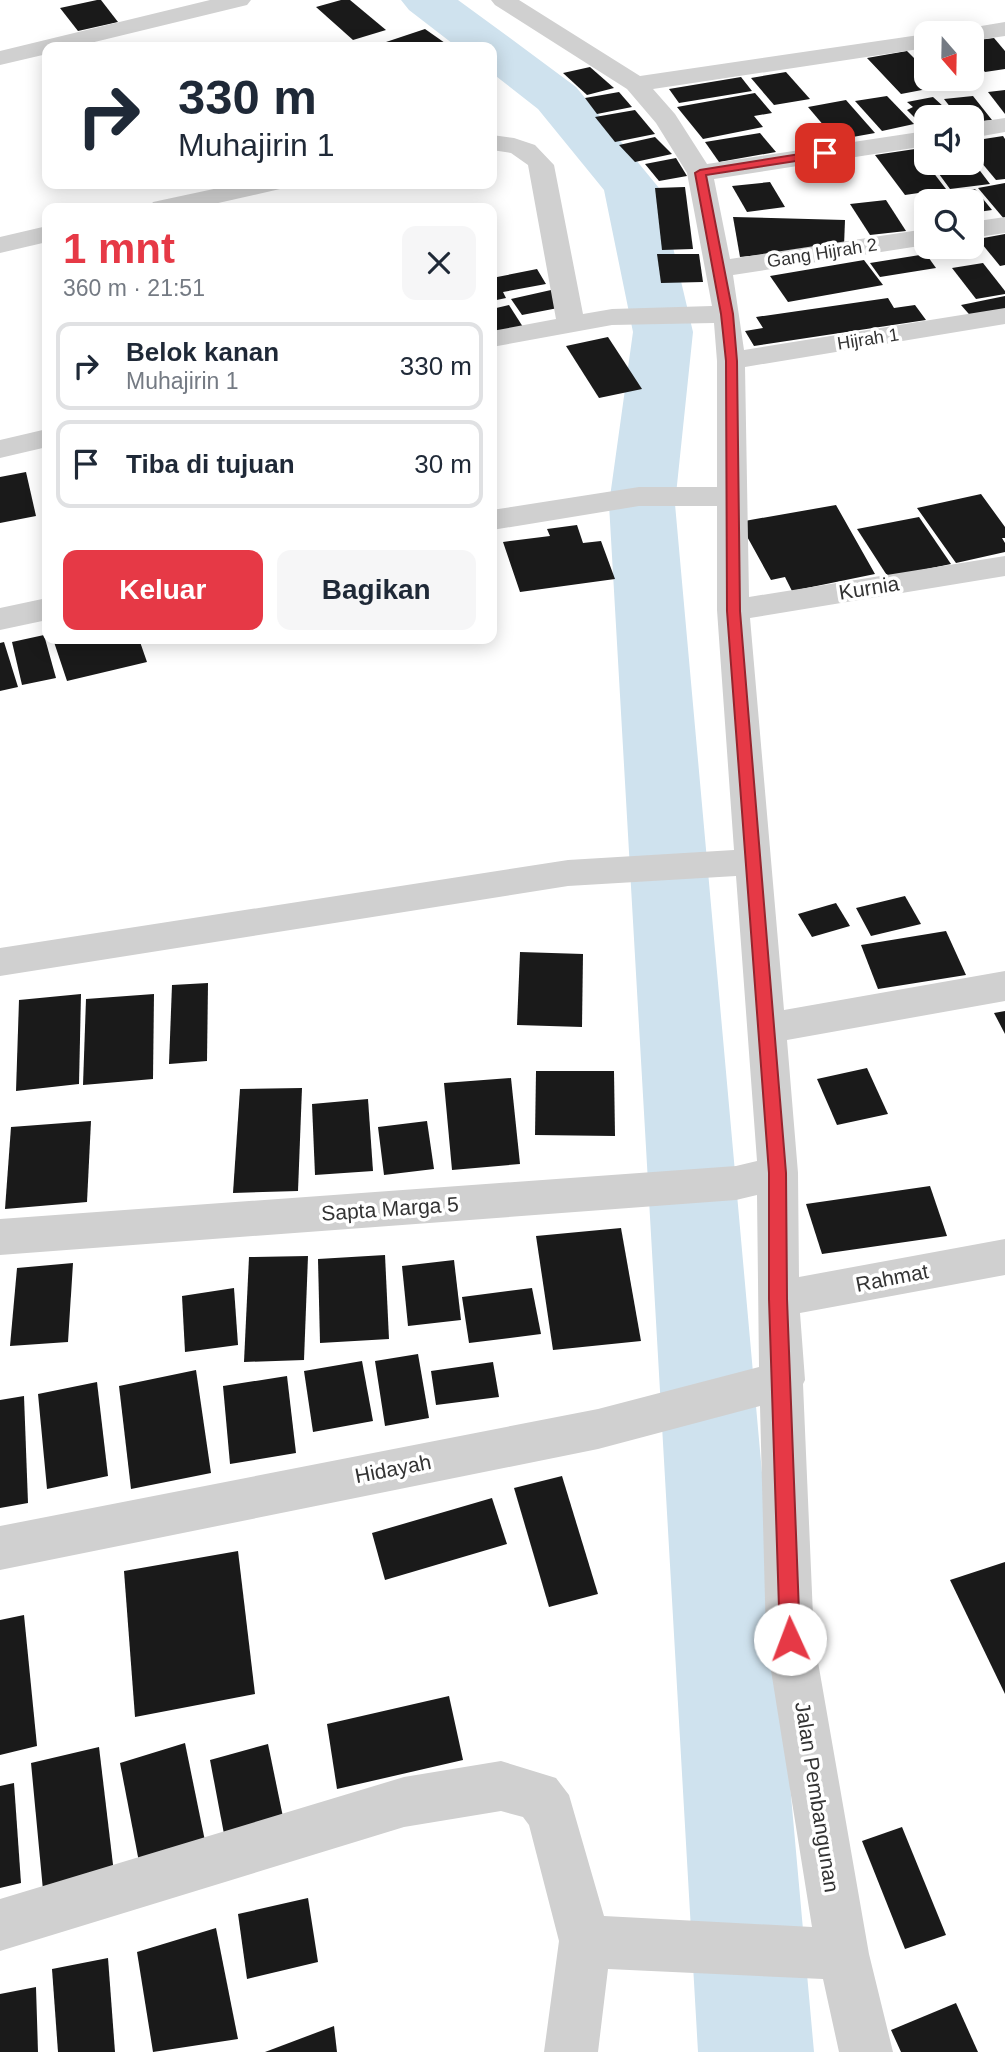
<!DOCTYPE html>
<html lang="id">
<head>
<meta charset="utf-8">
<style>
  body { margin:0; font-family:Helvetica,sans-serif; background:#f6f6f7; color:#1f2937; height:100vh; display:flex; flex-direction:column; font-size:26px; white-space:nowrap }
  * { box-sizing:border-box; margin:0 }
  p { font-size:23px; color:#747a83 }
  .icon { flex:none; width:38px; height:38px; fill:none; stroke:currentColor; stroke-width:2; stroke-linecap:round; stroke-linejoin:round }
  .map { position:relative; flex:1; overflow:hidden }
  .details { position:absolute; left:42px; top:203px; width:455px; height:441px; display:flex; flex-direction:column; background:#fff; border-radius:14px; box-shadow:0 4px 18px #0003 }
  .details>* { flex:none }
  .guide { position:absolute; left:42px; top:42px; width:455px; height:147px; border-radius:14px; box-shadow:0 4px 18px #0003; background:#fff; color:#1f2937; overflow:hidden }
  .needle { width:46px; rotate:160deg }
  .controls { position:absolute; left:914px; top:21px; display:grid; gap:14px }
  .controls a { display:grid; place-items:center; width:70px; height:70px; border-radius:14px; background:#fff; box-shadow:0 4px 18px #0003; font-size:35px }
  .pin { position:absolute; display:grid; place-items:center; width:60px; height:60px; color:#fff; margin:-30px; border-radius:14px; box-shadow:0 4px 10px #0006 }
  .me { position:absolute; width:77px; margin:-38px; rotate:358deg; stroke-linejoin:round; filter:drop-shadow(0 0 5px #0008) }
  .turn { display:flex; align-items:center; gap:24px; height:147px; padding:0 21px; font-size:32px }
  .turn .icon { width:91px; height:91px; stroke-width:2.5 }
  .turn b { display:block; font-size:49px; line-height:60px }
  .round { display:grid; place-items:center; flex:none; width:74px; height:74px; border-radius:14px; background:#f6f6f7 }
  .headline { display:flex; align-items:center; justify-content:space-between; height:119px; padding:0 21px }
  h1 { font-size:42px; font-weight:700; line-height:52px; color:#e63946 }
  .action { display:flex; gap:14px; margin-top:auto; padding:14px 21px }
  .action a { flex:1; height:80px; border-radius:14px; background:#e63946; color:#fff; font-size:28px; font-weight:700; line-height:80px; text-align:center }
  .action a+a { background:#f6f6f7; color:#1f2937 }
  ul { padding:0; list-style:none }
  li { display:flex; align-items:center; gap:21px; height:88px; margin:0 14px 10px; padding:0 7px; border:4px solid #e0e1e3; border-radius:14px }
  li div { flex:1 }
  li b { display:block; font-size:26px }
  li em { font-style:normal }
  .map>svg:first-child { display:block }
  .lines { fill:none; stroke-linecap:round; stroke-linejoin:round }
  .river { fill:#cfe2ee; fill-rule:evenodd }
  .building { fill:#1a1a1a }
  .minor { fill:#d0d0d0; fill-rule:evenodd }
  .route { fill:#e63946; stroke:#96252e; stroke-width:2 }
  .labels { text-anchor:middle; stroke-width:7; stroke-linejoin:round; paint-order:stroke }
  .far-street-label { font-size:18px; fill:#333; stroke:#fff }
  .street-label { font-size:21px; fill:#333; stroke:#fff }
</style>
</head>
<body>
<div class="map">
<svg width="1005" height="2052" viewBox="0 0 1005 2052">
  <rect width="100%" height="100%" fill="#fff"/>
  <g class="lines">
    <!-- river -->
    <polygon class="river" points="401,0 458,0 510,38 576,87 659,188 693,332 675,504 814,2052 698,2052 609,504 633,332 604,190 538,109 492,73 492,47 457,47 409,10"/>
  </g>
  <!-- building -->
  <g class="building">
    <polygon points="97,0 101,0 118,22 78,31 60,8"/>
    <polygon points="341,0 350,0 386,30 353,40 316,7"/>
    <polygon points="425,29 445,43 433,47 381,47 377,45"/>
    <polygon points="994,38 1005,51 1005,69 985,72 971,56 971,41"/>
    <polygon points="907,51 926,70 926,79 935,79 943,86 901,94 867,58"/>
    <polygon points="590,67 614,88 587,95 563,73"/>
    <polygon points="786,72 810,99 774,105 751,78"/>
    <polygon points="741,77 752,91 679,103 669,89"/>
    <polygon points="1005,90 1005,114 988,92"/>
    <polygon points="619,92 632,107 597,114 585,98"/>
    <polygon points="755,93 772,113 754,116 763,127 703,139 677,107"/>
    <polygon points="887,96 914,124 882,131 855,101"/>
    <polygon points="973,96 992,120 971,122 971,117 958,117 944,99"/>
    <polygon points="933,97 955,117 926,117 926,129 907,110 913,107 907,102"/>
    <polygon points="846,100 875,133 836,140 808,107"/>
    <polygon points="635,110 655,134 615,142 595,117"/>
    <polygon points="760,133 776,152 719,162 705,142"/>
    <polygon points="1003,136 1005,139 1005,179 996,180 971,150 971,141"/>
    <polygon points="655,137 672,154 635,162 619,145"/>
    <polygon points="915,149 926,163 946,189 905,195 875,155"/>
    <polygon points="676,158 687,176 659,181 645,164"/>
    <polygon points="971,159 990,184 950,189 931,163 971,163"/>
    <polygon points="770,182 785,207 747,212 732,186"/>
    <polygon points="1005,183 1005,220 978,188"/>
    <polygon points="685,187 693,249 662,250 655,188"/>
    <polygon points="975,189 992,210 971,213 971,201 944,201 939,195"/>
    <polygon points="886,200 906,231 870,235 850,204"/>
    <polygon points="733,217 845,220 844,246 740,257"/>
    <polygon points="1005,234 1005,265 1000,266 978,239"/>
    <polygon points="657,254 699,254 703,282 661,283"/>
    <polygon points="926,254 936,268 880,277 870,263"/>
    <polygon points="864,260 883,285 788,302 770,276"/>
    <polygon points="983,263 1005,291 1005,294 976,299 952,268"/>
    <polygon points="537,269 546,284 503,292 506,298 492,301 492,278"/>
    <polygon points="551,290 563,307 522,315 511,299"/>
    <polygon points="1005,296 1005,315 975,321 961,305"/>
    <polygon points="888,298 894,308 915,305 926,320 754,346 745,331 763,328 756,317"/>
    <polygon points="509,305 523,327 492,333 492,309"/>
    <polygon points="608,337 642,389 599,398 566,346"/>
    <polygon points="26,472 36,516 0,523 0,477"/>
    <polygon points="981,494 1005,527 1005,538 1002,538 1005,543 1005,552 956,563 917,508"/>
    <polygon points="836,505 875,574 792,591 785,577 771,580 739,522"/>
    <polygon points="919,517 951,564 888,577 857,529"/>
    <polygon points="577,525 583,543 601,541 615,579 520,592 503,542 550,536 547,529"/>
    <polygon points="44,635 56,678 22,685 12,642"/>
    <polygon points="53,639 139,639 147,662 67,681"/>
    <polygon points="4,642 18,687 0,691 0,643"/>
    <polygon points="905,896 921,924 871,936 856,908"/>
    <polygon points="836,903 850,926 812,937 798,914"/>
    <polygon points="946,931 966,975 878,989 861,945"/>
    <polygon points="520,952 583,954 582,1027 517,1025"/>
    <polygon points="208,983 207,1061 169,1064 172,985"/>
    <polygon points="81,994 79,1084 16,1091 19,1000"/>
    <polygon points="154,994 153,1079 83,1085 86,999"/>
    <polygon points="1005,1011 1005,1034 994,1013"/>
    <polygon points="867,1068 888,1114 837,1125 817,1079"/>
    <polygon points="536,1071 614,1071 615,1136 535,1135"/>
    <polygon points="511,1078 520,1164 452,1170 444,1083"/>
    <polygon points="302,1088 298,1191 233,1193 240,1089"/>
    <polygon points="368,1099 373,1171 315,1175 312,1104"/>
    <polygon points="91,1121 87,1202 5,1209 11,1127"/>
    <polygon points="427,1121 434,1169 384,1175 378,1127"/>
    <polygon points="930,1186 947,1236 822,1254 806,1204"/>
    <polygon points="621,1228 641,1341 553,1350 536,1236"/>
    <polygon points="385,1255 389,1339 320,1343 318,1259"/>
    <polygon points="308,1256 304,1360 244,1362 249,1257"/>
    <polygon points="454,1260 461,1320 408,1326 402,1266"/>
    <polygon points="73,1263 68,1342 10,1346 17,1268"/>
    <polygon points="234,1288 238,1345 185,1352 182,1296"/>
    <polygon points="532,1288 541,1334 469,1343 462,1297"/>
    <polygon points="418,1354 429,1418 385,1426 375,1361"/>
    <polygon points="362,1361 373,1421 313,1432 304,1371"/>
    <polygon points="493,1362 499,1397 436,1405 431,1371"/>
    <polygon points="196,1370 211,1473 131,1489 119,1386"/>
    <polygon points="287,1376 296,1453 230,1464 223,1386"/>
    <polygon points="97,1382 108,1476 47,1489 38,1394"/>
    <polygon points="24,1396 28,1503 0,1508 0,1400"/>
    <polygon points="562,1476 598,1594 549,1607 514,1488"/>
    <polygon points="492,1498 507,1544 385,1580 372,1533"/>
    <polygon points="238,1551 255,1694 135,1717 124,1571"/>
    <polygon points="1005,1562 1005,1694 950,1580"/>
    <polygon points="24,1615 37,1746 0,1755 0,1620"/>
    <polygon points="449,1696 463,1760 337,1789 327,1724"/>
    <polygon points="185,1743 205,1841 139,1862 120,1763"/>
    <polygon points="268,1744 283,1817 224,1834 210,1760"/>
    <polygon points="99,1747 114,1873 43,1890 31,1763"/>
    <polygon points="14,1783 21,1883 0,1888 0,1786"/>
    <polygon points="902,1827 946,1935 905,1949 862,1841"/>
    <polygon points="308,1898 318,1962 247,1979 238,1914"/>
    <polygon points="216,1928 238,2039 153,2052 137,1952"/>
    <polygon points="108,1958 115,2052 58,2052 52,1969"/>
    <polygon points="36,1987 38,2052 0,2052 0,1994"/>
    <polygon points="956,2003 978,2052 901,2052 891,2030"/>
    <polygon points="334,2026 337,2052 265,2052"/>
  </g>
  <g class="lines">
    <!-- minor -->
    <g class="minor">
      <polygon points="210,0 251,0 247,5 74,47 47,47 47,54 0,65 0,51"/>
      <polygon points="491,0 519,0 640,76 926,34 926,48 653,89 675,114 707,164 926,131 926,146 714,179 730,259 926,229 926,245 733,275 744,350 1005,308 1005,324 745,367 749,597 1005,556 1005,576 750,618 784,1010 1005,971 1005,1001 787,1040 798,1173 799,1277 1005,1239 1005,1275 800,1313 805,1380 803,1384 814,1639 869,1954 893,2052 839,2052 823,1979 608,1969 598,2052 544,2052 559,1941 529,1825 523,1817 501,1811 404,1827 0,1951 0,1899 404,1777 501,1761 556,1778 569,1795 604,1916 812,1927 766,1639 760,1406 598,1449 0,1570 0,1526 598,1409 759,1367 757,1195 736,1200 0,1255 0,1219 736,1166 757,1161 736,876 568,886 0,976 0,948 568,860 734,850 717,610 717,506 639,506 492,530 492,510 639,487 717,487 717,361 714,323 612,325 492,347 492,331 556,319 528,165 511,153 492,150 492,135 514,138 535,145 554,165 583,314 612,309 712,306 687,173 656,123 627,89 495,5"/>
      <polygon points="1005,22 1005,36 971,41 971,33 960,33 963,29"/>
      <polygon points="1005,118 1005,132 971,138 971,123"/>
      <polygon points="237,184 284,184 280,189 196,208 149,208 153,202"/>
      <polygon points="1005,217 1005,233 971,238 971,222"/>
      <polygon points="47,226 47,242 0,253 0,237"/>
      <polygon points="47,429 47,447 0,458 0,440"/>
      <polygon points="47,598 47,620 0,630 0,608"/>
    </g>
  </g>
  <!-- route -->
  <polygon class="route" points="825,150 829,151 829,156 706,175 733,314 737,361 740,611 786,1173 787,1299 800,1639 797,1646 790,1648 783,1646 780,1639 769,1299 769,1173 727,611 726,361 721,314 695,173 700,170"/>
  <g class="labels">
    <!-- far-street labels -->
    <g class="far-street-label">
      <text transform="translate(822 253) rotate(-9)" y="6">Gang Hijrah 2</text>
      <text transform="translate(868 339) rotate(-9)" y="6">Hijrah 1</text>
    </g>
    <!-- street labels -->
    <g class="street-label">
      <text transform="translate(869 588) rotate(-9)" y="7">Kurnia</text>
      <text transform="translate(390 1209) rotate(-4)" y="7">Sapta Marga 5</text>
      <text transform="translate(892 1278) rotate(-11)" y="7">Rahmat</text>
      <text transform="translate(393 1469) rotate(-11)" y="7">Hidayah</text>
      <text transform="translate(817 1797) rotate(81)" y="7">Jalan Pembangunan</text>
    </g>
  </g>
</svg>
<div class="controls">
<a><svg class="needle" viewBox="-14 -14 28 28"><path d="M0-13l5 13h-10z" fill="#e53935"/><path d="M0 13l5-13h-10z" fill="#747a83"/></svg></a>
<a><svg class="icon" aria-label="sound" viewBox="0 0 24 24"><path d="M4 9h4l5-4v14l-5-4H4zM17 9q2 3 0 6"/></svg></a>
<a><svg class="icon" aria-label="search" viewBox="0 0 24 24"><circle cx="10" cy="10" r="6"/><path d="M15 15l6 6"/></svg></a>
</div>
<div class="pin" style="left:825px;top:153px;background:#d93025"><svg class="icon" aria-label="arrive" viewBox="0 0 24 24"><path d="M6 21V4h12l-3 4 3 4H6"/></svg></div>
<svg class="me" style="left:790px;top:1639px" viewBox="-20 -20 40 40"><circle r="19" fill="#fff"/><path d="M0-13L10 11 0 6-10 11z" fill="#e63946"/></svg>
<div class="guide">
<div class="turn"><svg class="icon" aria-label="right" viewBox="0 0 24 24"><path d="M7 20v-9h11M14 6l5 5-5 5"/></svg><div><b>330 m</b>Muhajirin 1</div></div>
</div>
<section class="details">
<div class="headline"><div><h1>1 mnt</h1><p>360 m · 21:51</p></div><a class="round"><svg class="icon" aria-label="close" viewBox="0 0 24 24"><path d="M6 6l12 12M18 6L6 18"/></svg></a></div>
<ul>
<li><svg class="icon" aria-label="right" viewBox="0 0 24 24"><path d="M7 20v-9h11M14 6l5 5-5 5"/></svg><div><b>Belok kanan</b><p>Muhajirin 1</p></div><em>330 m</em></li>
<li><svg class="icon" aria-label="arrive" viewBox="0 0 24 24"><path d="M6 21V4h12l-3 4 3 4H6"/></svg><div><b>Tiba di tujuan</b></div><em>30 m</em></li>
</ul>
<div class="action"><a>Keluar</a><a>Bagikan</a></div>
</section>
</div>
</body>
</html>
